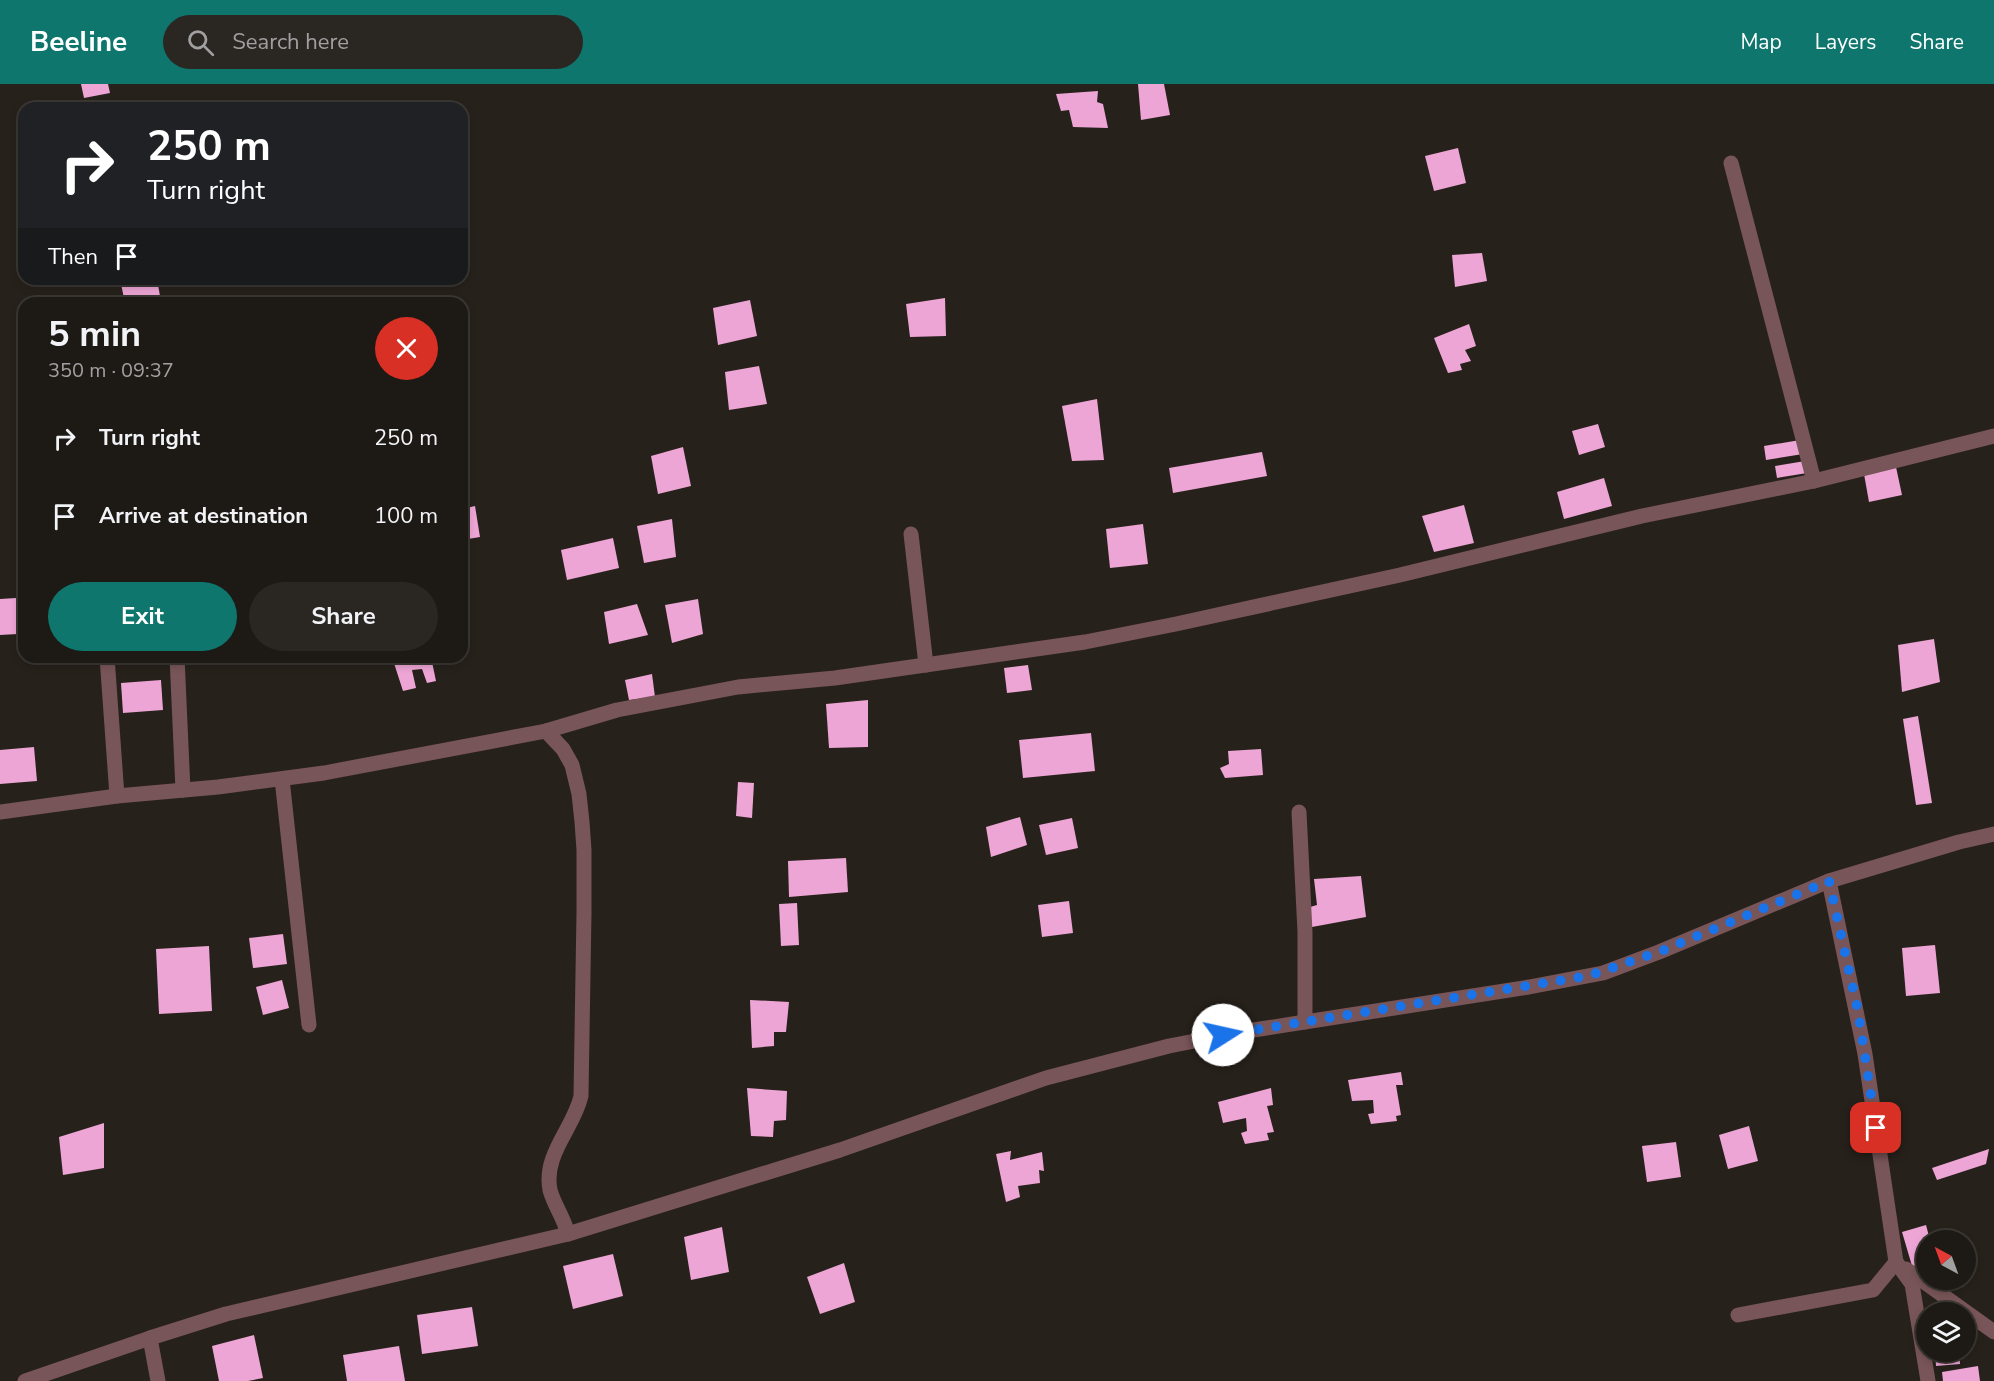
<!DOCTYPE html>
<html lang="en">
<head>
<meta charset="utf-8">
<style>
  body { margin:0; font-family:"Nunito Sans",sans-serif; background:#2a2622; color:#f1f3f6; height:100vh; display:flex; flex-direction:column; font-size:22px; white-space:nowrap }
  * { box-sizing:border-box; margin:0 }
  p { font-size:20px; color:#a0a0a0 }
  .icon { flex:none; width:33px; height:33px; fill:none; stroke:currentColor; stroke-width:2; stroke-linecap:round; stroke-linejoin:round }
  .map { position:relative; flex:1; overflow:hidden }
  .sheet { position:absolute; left:18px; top:213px; width:450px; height:366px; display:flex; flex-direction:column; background:#1d1914; border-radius:18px; box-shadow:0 3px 9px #0003,0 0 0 2px #3b3834 }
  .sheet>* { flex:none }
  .hud { position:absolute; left:18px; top:18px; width:450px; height:183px; border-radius:18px; box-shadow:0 3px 9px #0003,0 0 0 2px #3b3834; background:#202124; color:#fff; overflow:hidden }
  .needle { width:39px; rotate:319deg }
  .buttons { position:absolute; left:1916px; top:1146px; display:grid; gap:12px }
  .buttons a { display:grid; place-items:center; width:60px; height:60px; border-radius:50%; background:#1d1914; box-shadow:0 3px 9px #0003,0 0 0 2px #3b3834; font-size:30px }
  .pin { position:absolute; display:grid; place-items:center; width:51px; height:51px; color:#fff; margin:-26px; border-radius:12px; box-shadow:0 3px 9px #0006 }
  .me { position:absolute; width:66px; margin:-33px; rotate:80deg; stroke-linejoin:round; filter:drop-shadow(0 0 4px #0008) }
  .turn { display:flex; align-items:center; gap:21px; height:126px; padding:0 30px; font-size:27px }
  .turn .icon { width:78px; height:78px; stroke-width:2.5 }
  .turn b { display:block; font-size:42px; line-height:51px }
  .then { display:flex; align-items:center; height:57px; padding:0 30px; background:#0003; gap:12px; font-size:22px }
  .round { display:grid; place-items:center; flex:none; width:63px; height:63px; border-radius:32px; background:#2a2622 }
  .head { display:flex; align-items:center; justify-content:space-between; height:102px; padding:0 30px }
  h1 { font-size:36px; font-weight:700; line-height:45px }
  .action { display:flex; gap:12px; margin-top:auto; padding:12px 30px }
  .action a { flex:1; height:69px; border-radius:36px; background:#0f766e; color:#fff; font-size:24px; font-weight:700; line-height:69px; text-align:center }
  .action a+a { background:#2a2622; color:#f1f3f6 }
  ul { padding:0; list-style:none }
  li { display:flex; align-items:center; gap:18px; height:78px; padding:0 30px }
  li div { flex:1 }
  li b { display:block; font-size:22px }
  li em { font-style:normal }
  header { display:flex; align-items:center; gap:36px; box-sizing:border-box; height:84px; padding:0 30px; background:#0f766e; color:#fff }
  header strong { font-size:28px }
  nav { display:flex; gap:33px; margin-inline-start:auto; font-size:21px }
  .search { width:420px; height:54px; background:#2a2622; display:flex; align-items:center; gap:15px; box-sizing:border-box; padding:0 21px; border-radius:33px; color:#a0a0a0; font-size:22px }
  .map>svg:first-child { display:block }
  .building { fill:#eda5d5 }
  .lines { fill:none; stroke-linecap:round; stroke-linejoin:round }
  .street { stroke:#785558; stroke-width:15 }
  .route { stroke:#1a73e8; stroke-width:10; stroke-dasharray:0 18 }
</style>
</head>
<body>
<header>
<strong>Beeline</strong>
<div class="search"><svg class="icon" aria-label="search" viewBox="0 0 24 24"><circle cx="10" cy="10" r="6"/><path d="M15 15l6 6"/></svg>Search here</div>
<nav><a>Map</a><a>Layers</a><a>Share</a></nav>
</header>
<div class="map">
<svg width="1994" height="1297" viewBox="0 0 1994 1297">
  <rect width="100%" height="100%" fill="#27211b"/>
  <!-- building -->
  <g class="building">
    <polygon points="81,0 108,0 110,9 84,14"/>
    <polygon points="1138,0 1164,0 1170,31 1141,36"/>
    <polygon points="1098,7 1097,18 1103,20 1108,44 1073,43 1069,26 1061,27 1056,10"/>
    <polygon points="1458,64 1466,99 1434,107 1425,72"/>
    <polygon points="1482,169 1487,197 1455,203 1452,171"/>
    <polygon points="120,195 157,195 160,212 125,219"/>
    <polygon points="104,211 106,219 79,219 79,216"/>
    <polygon points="945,214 946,252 910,253 906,220"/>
    <polygon points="750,216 757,252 718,261 713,224"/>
    <polygon points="1469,240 1476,262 1465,266 1471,277 1460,280 1462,286 1448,289 1434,254"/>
    <polygon points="759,282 767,320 729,326 725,288"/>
    <polygon points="1097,315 1104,376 1072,377 1062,322"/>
    <polygon points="1598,340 1605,363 1579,371 1572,347"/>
    <polygon points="1800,356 1803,370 1766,376 1764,362"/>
    <polygon points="683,363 691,402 658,410 651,372"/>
    <polygon points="1262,368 1267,392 1173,409 1169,384"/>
    <polygon points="1805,377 1807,389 1777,394 1775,382"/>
    <polygon points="1896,383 1902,411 1869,418 1864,390"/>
    <polygon points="1604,394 1612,422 1564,435 1557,408"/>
    <polygon points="1464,421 1474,459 1434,468 1422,432"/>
    <polygon points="475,422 480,453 462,456 462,425"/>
    <polygon points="672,435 676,473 644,479 637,442"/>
    <polygon points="1143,440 1148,480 1110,484 1106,445"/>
    <polygon points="613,454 619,484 567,496 561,466"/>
    <polygon points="16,514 18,550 0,551 0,515"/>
    <polygon points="698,515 703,550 672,559 665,521"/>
    <polygon points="637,520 648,551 609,560 604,528"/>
    <polygon points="1934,555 1940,598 1902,608 1898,561"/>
    <polygon points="392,573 431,573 436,597 427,599 422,585 412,586 416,604 403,607"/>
    <polygon points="1028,581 1032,606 1007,609 1004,584"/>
    <polygon points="652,590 655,613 629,616 625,596"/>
    <polygon points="161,596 163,626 123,629 121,599"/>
    <polygon points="868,616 868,663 829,664 826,620"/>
    <polygon points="1918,632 1932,719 1916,721 1903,635"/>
    <polygon points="1091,649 1095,687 1023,694 1019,656"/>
    <polygon points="34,663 37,697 0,700 0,666"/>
    <polygon points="1261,665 1263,691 1225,694 1220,684 1229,680 1228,667"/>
    <polygon points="738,698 754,699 752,734 736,732"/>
    <polygon points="1020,733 1027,761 991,773 986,743"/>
    <polygon points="1072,734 1078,764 1046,771 1039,741"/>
    <polygon points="846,774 848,808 789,813 788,777"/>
    <polygon points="1361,792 1366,833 1312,843 1310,823 1317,821 1314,795"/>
    <polygon points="1069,817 1073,849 1042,853 1038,821"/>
    <polygon points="797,819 799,861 781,862 779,820"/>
    <polygon points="283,850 287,880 253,884 249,854"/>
    <polygon points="1935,861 1940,909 1906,912 1902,864"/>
    <polygon points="209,862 212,927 159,930 156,865"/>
    <polygon points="282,896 289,924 263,931 256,903"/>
    <polygon points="750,916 789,918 786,948 774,948 774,962 752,964"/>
    <polygon points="1401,988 1403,1001 1396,1001 1401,1031 1396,1032 1397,1037 1371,1040 1368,1030 1374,1029 1373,1016 1352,1017 1348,996"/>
    <polygon points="747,1004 787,1007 786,1036 774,1037 773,1053 751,1052"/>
    <polygon points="1271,1004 1273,1021 1267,1022 1274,1048 1267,1049 1269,1056 1245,1060 1241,1049 1247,1047 1246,1034 1223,1039 1218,1018"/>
    <polygon points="104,1039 104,1084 63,1091 59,1053"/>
    <polygon points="1749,1042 1758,1077 1728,1085 1719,1051"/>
    <polygon points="1676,1058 1681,1093 1647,1098 1642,1062"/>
    <polygon points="1989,1065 1986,1080 1937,1096 1932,1084"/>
    <polygon points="1011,1067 1010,1076 1042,1068 1044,1087 1039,1086 1040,1099 1018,1102 1020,1113 1006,1118 996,1070"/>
    <polygon points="1926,1141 1930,1156 1926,1156 1926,1189 1915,1192 1902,1148"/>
    <polygon points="722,1143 729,1188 691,1196 684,1153"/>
    <polygon points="613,1170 623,1212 573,1225 563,1182"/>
    <polygon points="844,1179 855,1218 820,1230 807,1193"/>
    <polygon points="472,1223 478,1262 422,1270 417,1231"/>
    <polygon points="254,1251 263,1294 248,1297 219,1297 212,1262"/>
    <polygon points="399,1262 405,1297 347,1297 343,1271"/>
    <polygon points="1935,1268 1959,1268 1960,1280 1936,1282"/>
    <polygon points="1978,1282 1980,1297 1943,1297 1942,1288"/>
  </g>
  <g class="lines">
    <!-- street -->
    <g class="street">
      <polyline points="1731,79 1814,397"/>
      <polyline points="911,450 926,581"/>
      <polyline points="107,573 117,712"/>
      <polyline points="177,573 183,706"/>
      <path d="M546 647 563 665 572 681 579 710 582 738 584 766V828L581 1012C574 1044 543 1070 550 1106 554 1121 564 1134 568 1150"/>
      <polyline points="282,695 309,941"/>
      <polyline points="0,728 117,712 218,703 324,689 546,647 617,626 738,603 835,594 1085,558 1176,540 1400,491 1642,432 1814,397 1994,352"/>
      <polyline points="1299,728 1305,848 1305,938"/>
      <polyline points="1896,1178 1912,1200 1928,1297"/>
      <polyline points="1906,1185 1994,1248"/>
      <polyline points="1738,1231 1873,1206 1896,1178 1865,970 1829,797"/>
      <polyline points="150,1254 158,1297"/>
      <polyline points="25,1297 150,1254 226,1230 568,1150 840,1066 1046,994 1169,962 1241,948 1529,903 1603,889 1659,868 1829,797 1959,758 1994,750"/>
    </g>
  </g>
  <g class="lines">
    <!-- route -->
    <polyline class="route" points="1223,951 1588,892 1659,868 1829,797 1858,927 1876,1044"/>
  </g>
</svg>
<div class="buttons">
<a><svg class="needle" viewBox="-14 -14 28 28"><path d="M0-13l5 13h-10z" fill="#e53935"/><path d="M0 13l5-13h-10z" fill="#a0a0a0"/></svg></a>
<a><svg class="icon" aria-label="layers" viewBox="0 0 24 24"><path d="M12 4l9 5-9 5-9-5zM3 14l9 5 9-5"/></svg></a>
</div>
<div class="pin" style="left:1876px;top:1044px;background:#d93025"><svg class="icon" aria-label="arrive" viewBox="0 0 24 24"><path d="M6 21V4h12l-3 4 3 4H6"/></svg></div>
<svg class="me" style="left:1223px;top:951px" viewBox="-20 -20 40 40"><circle r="19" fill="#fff"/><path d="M0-13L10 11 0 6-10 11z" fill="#1a73e8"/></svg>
<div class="hud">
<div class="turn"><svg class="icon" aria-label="right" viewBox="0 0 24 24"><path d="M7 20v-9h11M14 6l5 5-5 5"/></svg><div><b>250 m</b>Turn right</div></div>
<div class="then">Then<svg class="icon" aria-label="arrive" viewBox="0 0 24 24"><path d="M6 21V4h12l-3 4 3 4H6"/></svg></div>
</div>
<section class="sheet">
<div class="head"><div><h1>5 min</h1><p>350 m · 09:37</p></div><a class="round" style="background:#d93025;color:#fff"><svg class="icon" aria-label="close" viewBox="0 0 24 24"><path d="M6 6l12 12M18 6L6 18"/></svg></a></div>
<ul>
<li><svg class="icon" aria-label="right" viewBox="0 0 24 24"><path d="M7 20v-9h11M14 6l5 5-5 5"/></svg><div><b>Turn right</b></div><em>250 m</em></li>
<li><svg class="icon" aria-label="arrive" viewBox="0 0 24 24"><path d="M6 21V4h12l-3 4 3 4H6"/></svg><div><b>Arrive at destination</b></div><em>100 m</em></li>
</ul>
<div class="action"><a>Exit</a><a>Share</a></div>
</section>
</div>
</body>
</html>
